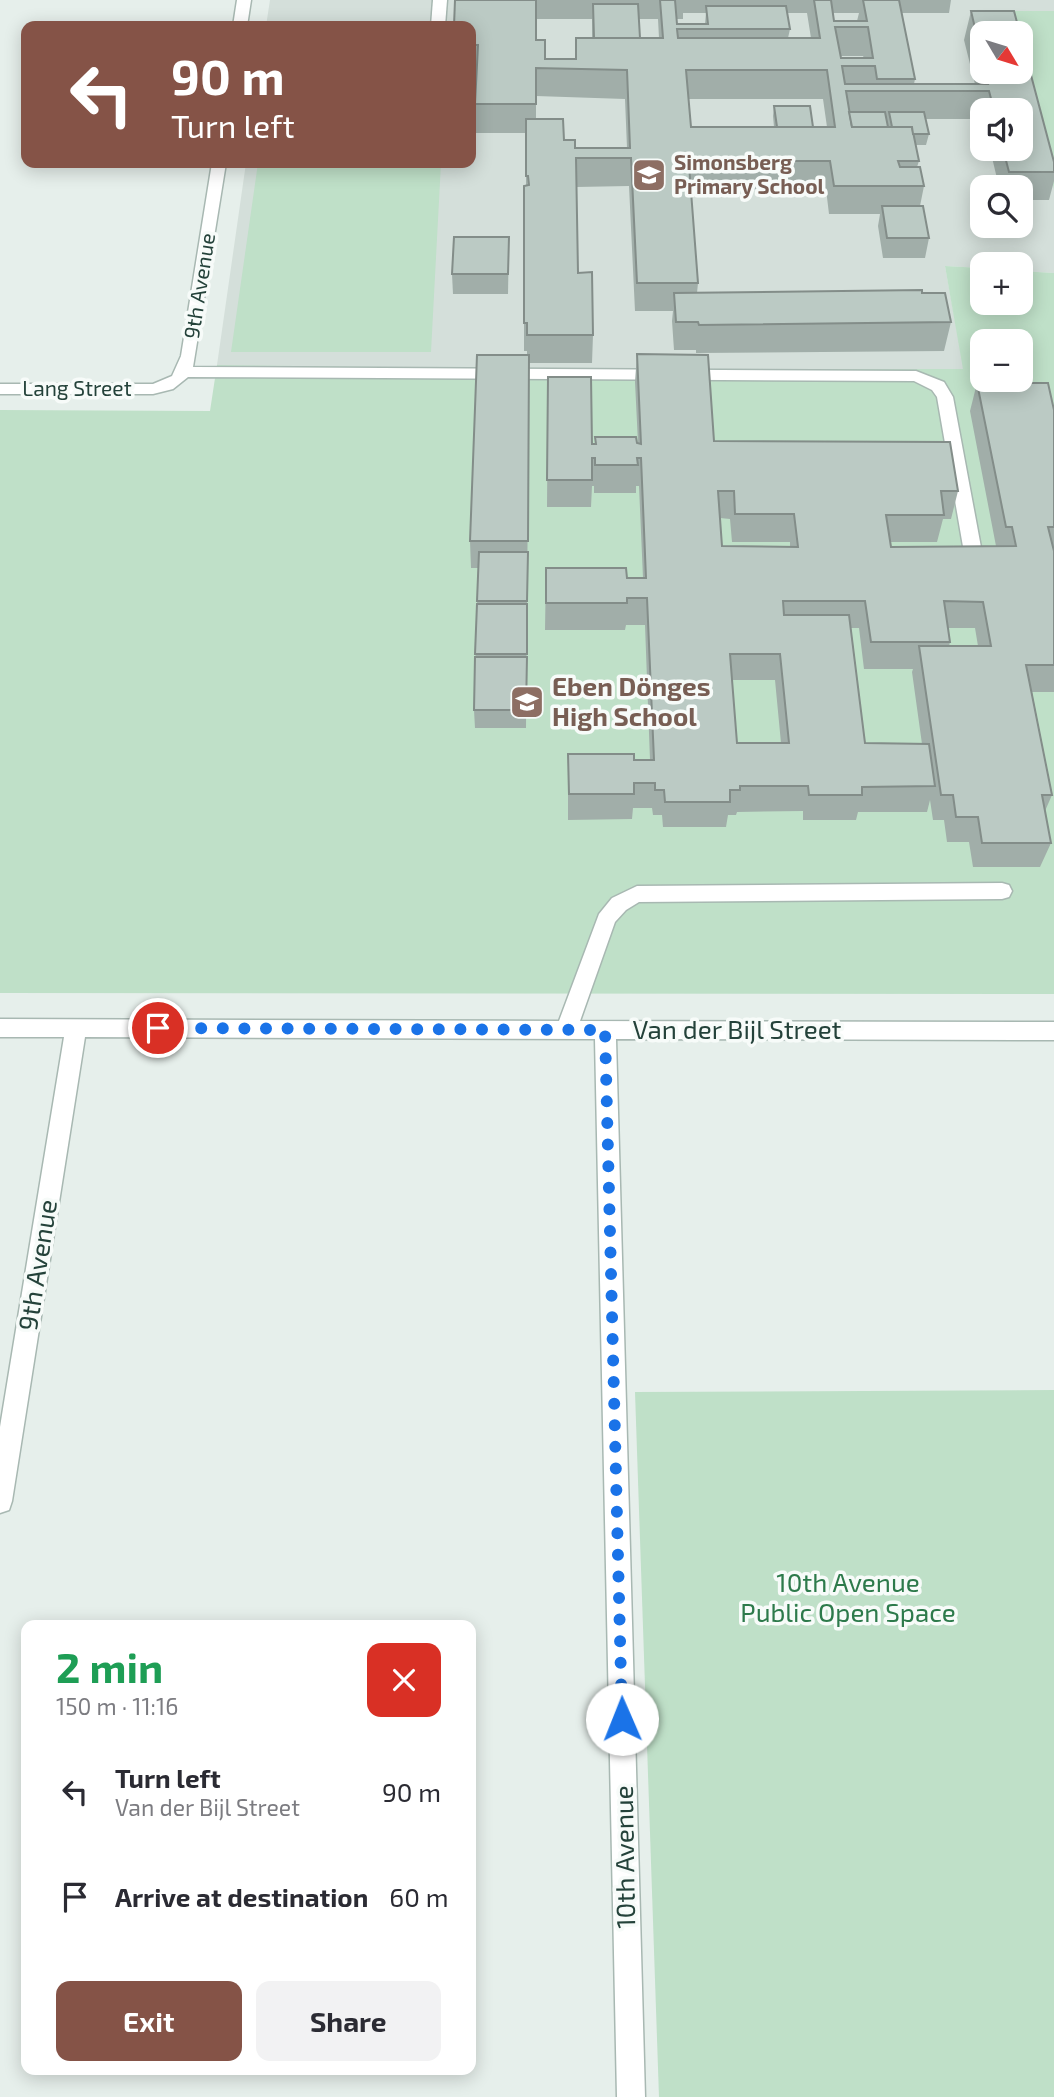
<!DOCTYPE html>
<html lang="en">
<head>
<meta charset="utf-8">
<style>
  body { margin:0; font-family:"Exo 2",sans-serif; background:#f2f2f3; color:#2b2b33; height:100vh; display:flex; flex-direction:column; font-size:26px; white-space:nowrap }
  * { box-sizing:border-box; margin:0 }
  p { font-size:23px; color:#7c7c81 }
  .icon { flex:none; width:38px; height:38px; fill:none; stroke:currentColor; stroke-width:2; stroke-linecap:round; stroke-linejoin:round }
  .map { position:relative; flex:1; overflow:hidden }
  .drawer { position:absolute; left:21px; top:1620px; width:455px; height:455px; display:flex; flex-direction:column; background:#fff; border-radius:14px; box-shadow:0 4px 18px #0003 }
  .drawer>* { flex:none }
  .guide { position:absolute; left:21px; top:21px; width:455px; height:147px; border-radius:14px; box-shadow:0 4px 18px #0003; background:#855347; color:#fff; overflow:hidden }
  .needle { width:46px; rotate:128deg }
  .fabs { position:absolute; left:970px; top:21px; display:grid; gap:14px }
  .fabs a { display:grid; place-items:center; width:63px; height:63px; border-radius:14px; background:#fff; box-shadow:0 4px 18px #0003; font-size:35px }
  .pin { position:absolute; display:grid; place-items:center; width:60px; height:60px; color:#fff; margin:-30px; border:4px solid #fff; border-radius:50%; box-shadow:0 2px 7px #0007 }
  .me { position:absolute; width:77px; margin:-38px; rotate:359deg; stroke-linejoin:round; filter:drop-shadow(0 0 5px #0008) }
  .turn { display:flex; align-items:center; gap:24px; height:147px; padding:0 35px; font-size:32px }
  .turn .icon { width:91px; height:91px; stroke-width:2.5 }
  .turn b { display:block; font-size:49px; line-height:60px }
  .round { display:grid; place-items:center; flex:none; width:74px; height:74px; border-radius:14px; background:#f2f2f3 }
  .summary { display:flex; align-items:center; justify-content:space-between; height:119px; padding:0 35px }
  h1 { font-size:42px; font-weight:700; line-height:52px; color:#1e9e55 }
  .cta { display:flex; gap:14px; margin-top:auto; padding:14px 35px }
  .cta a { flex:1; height:80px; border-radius:14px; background:#855347; color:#fff; font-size:28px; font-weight:700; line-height:80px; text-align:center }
  .cta a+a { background:#f2f2f3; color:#2b2b33 }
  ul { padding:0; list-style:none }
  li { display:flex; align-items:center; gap:21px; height:105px; padding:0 35px }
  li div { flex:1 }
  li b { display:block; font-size:26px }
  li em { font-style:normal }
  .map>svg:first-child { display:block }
  .built { fill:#d4dfda; fill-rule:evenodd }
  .green { fill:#bfe0c8; fill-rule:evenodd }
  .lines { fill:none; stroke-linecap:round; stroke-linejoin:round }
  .minor-casing { stroke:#a8b8b2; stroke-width:3 }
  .minor { fill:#fff; fill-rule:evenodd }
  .wall { fill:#a1aea9; fill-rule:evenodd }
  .building { fill:#bbcac4; stroke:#838d89; stroke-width:2; fill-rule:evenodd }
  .route { stroke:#1a73e8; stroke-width:12; stroke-dasharray:0 21.6 }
  .labels { text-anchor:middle; stroke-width:7; stroke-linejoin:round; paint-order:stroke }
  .far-education-label { font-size:21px; font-weight:bold; fill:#785e54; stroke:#f7fbf9; text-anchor:start }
  .far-street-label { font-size:21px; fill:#24423a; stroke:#f7fbf9 }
  .education-label { font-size:26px; font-weight:bold; fill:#785e54; stroke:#f7fbf9; text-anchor:start }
  .street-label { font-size:26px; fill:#24423a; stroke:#f7fbf9 }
  .park-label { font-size:26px; fill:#2d7a4b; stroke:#f7fbf9 }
</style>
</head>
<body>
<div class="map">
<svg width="1054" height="2097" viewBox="0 0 1054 2097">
  <rect width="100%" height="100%" fill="#e6efeb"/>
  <!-- built -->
  <path class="built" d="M270 0H1054V273L1020 271V264H982V268L945 266 964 369H561L217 365 246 163H471V26H266ZM982 33H1020V72H982ZM982 110H1020V149H982ZM982 187H1020V226H982Z"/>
  <!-- green -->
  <g class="green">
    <polygon points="1009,11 1054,11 1054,189 1020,56 1020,33 1014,33"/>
    <polygon points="258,163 441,163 431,352 231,352"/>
    <path d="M945 266 982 268V303H1020V271L1054 273V994L0 993V410L210 411 217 365 561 369H963ZM982 341H1020V380H982Z"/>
    <polygon points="1054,1390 1054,2097 659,2097 635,1392"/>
  </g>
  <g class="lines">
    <!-- minor casing -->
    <g class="minor-casing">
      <g id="minor">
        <polygon points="237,0 251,0 247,26 233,26"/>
        <polygon points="433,0 447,0 445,26 431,26"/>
        <polygon points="212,163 226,163 193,367 916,371 944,382 953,397 983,558 974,564 965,558 937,397 932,390 914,381 188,377 173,389 153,394 0,394 0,384 153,384 172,376 181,356"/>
        <polygon points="1002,883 1009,885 1012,891 1009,897 1002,899 639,902 626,910 615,922 580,1021 1054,1022 1054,1040 616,1039 645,2097 617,2097 595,1039 85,1037 12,1501 9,1510 0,1513 0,1427 64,1037 0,1037 0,1019 559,1021 599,914 612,898 637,886"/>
      </g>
    </g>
    <!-- minor -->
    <use href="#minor" class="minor"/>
  </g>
  <!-- wall -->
  <g class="wall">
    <path d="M455 0H951L949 13H902L915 79 914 84H975L964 40 971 11H1014L1054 162V181L1049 200H1020V187H999L990 149H1020V110H982V119H926L929 134 926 145H916L919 161 917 167H920L924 186 920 206H923L929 238 925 258H883L878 226 880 214H829L826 189 691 190 698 283 697 293 922 290V293H945L951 322 944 351 696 353V350H674L672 321 673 311H635L629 186 576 187 578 273 592 272 593 335 592 363H529L526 728H475L474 710 478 568H471L470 541 477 355H527V351H524V186H526V133H476L475 104 477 74H471V26H454ZM683 13H706L705 24H677L676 19H683ZM787 13H807L811 38H788L790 29ZM833 13H859L857 21H834ZM536 19H592V38H576L575 59H545V40H536ZM639 19H658L659 38H640ZM982 33H1020V72H982ZM840 56H863L864 58H841ZM536 96 625 99 627 148H575V140H564L563 119H536ZM688 99H823L827 127H813L810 106H774L773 116 774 127H691Z"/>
    <polygon points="509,237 508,294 453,294 452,274"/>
    <path d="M637 354 714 441 958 491 951 519H943L937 542H890L891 547 996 546 970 411 977 383 1054 410V692H1032L1052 795 1045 811 1051 843 1040 867H973L969 842H947L944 820H933L930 800 927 812H858L856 820H803V811L737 812 736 815H728L726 827H663L662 815H653L652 808H633L632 819 568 820V754L634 760H650L645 625H626L625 630H545L546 568 627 578H643L639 486H636V493H594V486H592L591 507H547L548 377 592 444H595V437L638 443 635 382ZM720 518 730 519 732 542H790V547L722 546ZM851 628H859L864 669H913L912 672 922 744 865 743ZM948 628H975L978 646H949L950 642ZM732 680H775L781 743H737Z"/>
  </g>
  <!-- building -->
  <g class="building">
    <path d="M455 0H536V40H545V59H576V38H663L660 0H675L677 24H708L706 6H786L790 29H677L678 38H820L814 0H831L834 21H867L863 0H899L915 79H877L875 66H842L845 84H988L985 72H1020V33H982V58L971 11H1014L1054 162V172H1009L1003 149H1020V110H994L989 91H846L852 127H912L919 161H898L900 167H920L924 186H834L830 161H693V165H689L698 283H637L631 158H576L578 273 592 272 593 335H527V323H524V186L529 185 528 176H526V119H563L564 140H575V148H630L627 70 536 68V104H475L478 45H471V26H454ZM835 27H868L873 58H841ZM686 70H827L835 127H691Z"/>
    <polygon points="593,4 638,4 640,38 594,38"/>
    <polygon points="774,106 810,106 813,127 777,127"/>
    <polygon points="849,112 885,112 888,127 852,127"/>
    <polygon points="889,112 924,112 929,134 913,134 912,127 892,127"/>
    <polygon points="882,206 923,206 929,238 887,238"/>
    <polygon points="454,237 509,237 508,274 452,274"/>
    <polygon points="922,290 922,293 945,293 951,322 699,325 698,322 676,322 674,293"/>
    <path d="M637 354 708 355 714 441 950 442 958 491H941L944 515H886L891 547 1016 546 1012 527H1006L977 383H1048L1054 410V527H1048L1054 551V665H1026L1052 795H1042L1051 843H982L978 817H956L953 795H941L919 646H991L983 602 944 601 950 642H871L865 601H783L784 615H849L865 743 929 744 935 786 862 787V795H809L808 786H740V790H730V802H665L664 790H655V783H634V794H569L568 754H634V760H654L647 598H627V603H546V568H626L627 578H646L641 458H637L638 465H595V458H592V480H547L548 377H591L592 444H596L595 437H636L637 443 641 444ZM718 491H734L735 514H794L798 547 722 546ZM730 654H780L789 743H737Z"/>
    <polygon points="477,355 529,355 528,541 470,541"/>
    <polygon points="479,552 528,552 527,601 477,601"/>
    <polygon points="477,604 527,604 527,654 475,654"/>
    <polygon points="475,657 527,657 526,710 474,710"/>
  </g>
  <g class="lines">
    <!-- route -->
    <polyline class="route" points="158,1028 605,1030 622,1719"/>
  </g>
  <!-- icons -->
  <defs>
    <g id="school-square" transform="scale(1.75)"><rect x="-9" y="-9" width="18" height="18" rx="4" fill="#8d6e63" stroke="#f7fbf9"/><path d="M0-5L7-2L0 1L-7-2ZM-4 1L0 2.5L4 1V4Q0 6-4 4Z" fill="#fff"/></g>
  </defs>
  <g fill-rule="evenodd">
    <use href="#school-square" x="649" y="175"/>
    <use href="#school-square" x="527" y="702"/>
  </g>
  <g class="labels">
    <!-- far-education labels -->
    <g class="far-education-label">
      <text x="674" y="170">Simonsberg<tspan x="674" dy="24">Primary School</tspan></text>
    </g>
    <!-- far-street labels -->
    <g class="far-street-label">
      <text transform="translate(200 286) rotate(-81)" y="7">9th Avenue</text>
      <text x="77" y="396">Lang Street</text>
    </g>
    <!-- education labels -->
    <g class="education-label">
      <text x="552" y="696">Eben Dönges<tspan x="552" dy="30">High School</tspan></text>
    </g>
    <!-- street labels -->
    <g class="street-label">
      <text x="737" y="1039">Van der Bijl Street</text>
      <text transform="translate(38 1265) rotate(-81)" y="9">9th Avenue</text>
      <text transform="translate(625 1857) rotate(-91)" y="9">10th Avenue</text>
    </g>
    <!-- park labels -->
    <g class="park-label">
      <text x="848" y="1592">10th Avenue<tspan x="848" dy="30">Public Open Space</tspan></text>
    </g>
  </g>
</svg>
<div class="fabs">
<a><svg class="needle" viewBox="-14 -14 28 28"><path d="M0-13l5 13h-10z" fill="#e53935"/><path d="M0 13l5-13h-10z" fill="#7c7c81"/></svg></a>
<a><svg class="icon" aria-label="sound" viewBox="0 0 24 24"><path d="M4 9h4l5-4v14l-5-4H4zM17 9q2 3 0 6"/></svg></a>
<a><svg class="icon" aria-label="search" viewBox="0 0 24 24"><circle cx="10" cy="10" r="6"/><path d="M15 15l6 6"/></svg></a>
<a>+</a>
<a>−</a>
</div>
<div class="pin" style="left:158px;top:1028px;background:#d93025"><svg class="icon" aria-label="arrive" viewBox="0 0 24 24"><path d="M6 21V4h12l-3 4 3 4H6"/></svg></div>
<svg class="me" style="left:622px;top:1719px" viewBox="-20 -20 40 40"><circle r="19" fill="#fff"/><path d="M0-13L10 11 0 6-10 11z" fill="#1a73e8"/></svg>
<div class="guide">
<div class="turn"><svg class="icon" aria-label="left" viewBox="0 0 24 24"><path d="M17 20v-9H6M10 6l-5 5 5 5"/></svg><div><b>90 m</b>Turn left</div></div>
</div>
<section class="drawer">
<div class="summary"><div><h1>2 min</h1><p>150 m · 11:16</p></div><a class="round" style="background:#d93025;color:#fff"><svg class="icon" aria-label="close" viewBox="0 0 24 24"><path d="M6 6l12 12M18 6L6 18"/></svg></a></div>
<ul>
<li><svg class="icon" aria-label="left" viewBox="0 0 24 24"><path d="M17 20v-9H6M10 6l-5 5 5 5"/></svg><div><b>Turn left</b><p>Van der Bijl Street</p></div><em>90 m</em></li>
<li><svg class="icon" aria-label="arrive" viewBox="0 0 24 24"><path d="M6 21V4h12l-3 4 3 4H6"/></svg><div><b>Arrive at destination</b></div><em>60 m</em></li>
</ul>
<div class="cta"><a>Exit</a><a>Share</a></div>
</section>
</div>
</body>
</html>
